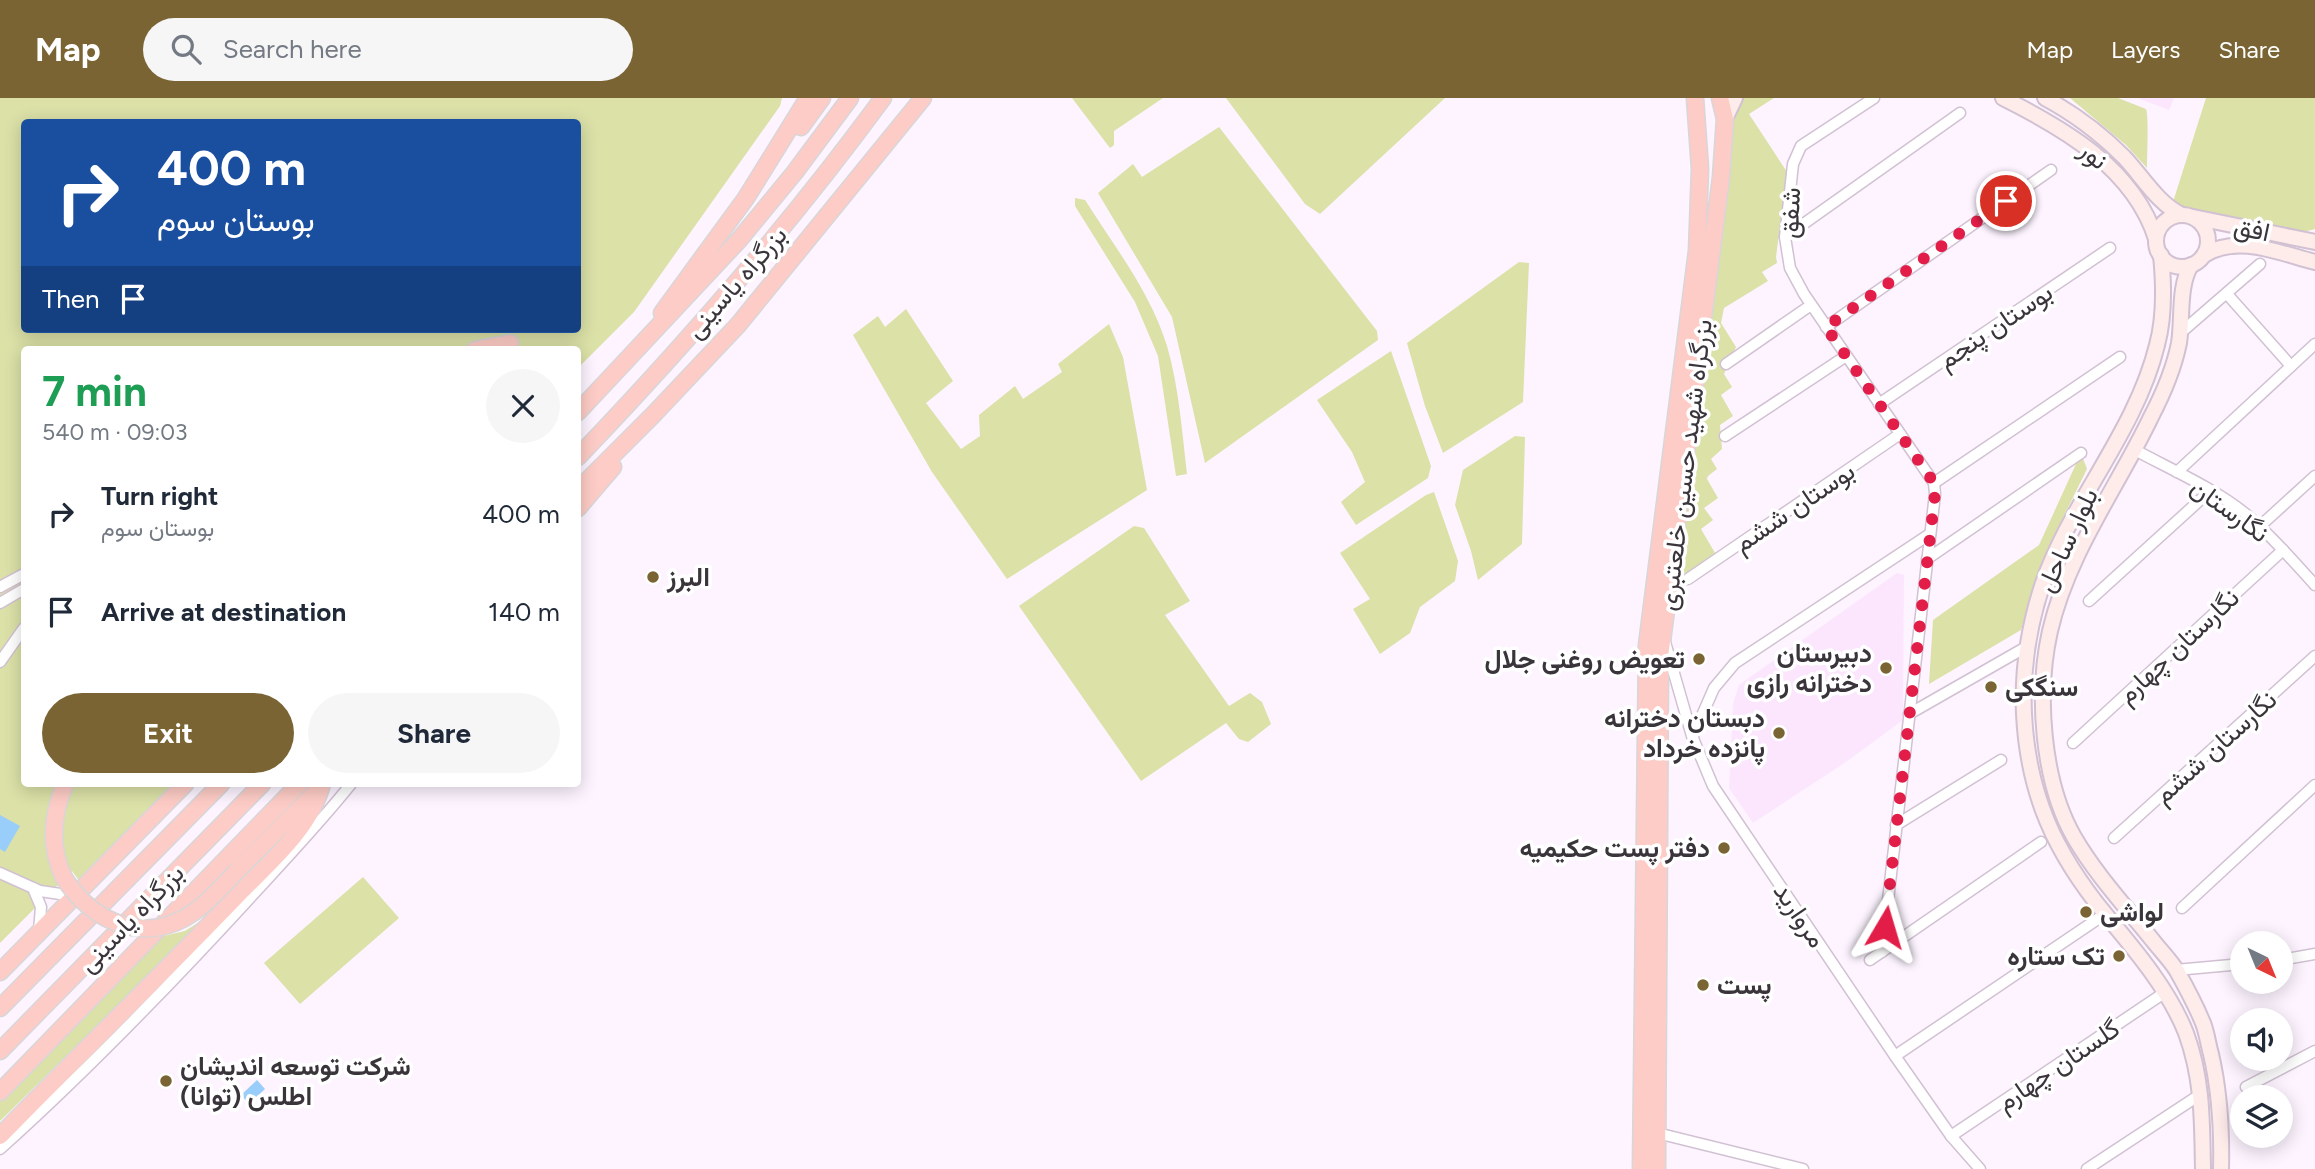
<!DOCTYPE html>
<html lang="en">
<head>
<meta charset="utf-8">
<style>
  body { margin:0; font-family:Figtree,Vazirmatn,sans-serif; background:#f6f6f7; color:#1f2937; height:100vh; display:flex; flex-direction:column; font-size:26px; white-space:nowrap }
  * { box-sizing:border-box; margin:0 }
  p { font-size:23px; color:#747a83 }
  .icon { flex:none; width:38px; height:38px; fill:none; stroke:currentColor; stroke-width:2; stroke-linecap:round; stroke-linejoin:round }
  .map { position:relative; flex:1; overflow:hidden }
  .side { position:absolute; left:21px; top:248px; width:560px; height:441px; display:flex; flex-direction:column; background:#fff; border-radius:7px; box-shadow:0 4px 18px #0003 }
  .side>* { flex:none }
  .top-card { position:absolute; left:21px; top:21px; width:560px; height:214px; border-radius:7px; box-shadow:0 4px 18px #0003; background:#1a4fa0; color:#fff; overflow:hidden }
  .needle { width:46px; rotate:137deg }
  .tools { position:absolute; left:2230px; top:833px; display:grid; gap:14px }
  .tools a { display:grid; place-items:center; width:63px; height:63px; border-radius:50%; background:#fff; box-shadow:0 4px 18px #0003; font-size:35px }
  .pin { position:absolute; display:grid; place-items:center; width:60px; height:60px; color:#fff; margin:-30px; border:4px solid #fff; border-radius:50%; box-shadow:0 2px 7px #0007 }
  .me { position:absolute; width:77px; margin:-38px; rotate:7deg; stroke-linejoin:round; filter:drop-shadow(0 0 5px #0008) }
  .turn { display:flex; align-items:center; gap:24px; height:147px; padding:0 21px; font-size:32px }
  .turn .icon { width:91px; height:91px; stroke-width:2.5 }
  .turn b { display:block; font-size:49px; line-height:60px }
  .then { display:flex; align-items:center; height:66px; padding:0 21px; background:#0003; gap:14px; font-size:26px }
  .round { display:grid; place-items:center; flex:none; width:74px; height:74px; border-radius:37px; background:#f6f6f7 }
  .summary { display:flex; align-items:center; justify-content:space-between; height:119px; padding:0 21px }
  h1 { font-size:42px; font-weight:700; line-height:52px; color:#1e9e55 }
  .button { display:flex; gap:14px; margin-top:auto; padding:14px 21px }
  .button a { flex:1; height:80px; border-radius:42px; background:#7a6434; color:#fff; font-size:28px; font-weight:700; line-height:80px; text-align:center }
  .button a+a { background:#f6f6f7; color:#1f2937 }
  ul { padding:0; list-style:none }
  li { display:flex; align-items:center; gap:21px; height:98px; padding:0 21px }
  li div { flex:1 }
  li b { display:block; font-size:26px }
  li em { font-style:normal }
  header { display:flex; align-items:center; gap:42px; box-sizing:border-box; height:98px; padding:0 35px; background:#7a6434; color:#fff }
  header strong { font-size:33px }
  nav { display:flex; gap:38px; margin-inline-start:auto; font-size:24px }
  .search { width:490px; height:63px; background:#f6f6f7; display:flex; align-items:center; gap:18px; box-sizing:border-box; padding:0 24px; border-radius:38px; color:#747a83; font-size:26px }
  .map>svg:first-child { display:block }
  .built { fill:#fce6fe }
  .green { fill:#dbe1a7; fill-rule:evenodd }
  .water { fill:#99cdfa }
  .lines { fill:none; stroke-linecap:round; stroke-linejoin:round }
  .minor-casing { stroke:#d1c1d3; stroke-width:13 }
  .secondary-casing { stroke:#d1c1d3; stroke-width:18 }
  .trunk-casing { stroke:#d8d6d8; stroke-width:19 }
  .minor { stroke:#fff; stroke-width:10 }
  .secondary { stroke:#feecea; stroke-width:14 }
  .trunk { stroke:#feccc6; stroke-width:16 }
  .trunk-bridge-casing { stroke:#d8d6d8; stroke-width:19; stroke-linecap:butt }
  .trunk-bridge { stroke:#feccc6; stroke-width:16 }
  .route { stroke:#e11d48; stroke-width:12; stroke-dasharray:0 21.6 }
  .poi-dot { fill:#7a6434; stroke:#fff; stroke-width:2.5 }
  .labels { text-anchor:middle; stroke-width:7; stroke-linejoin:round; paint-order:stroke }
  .street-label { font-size:26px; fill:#3a343b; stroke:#fff }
  .poi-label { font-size:26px; font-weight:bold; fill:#3a343b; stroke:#fff; text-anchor:start }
</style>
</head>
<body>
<header>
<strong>Map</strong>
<div class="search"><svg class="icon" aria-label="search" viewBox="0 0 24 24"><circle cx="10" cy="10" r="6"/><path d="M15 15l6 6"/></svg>Search here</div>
<nav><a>Map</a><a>Layers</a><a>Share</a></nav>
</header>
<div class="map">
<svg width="2315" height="1071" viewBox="0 0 2315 1071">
  <rect width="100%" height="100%" fill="#fdf4ff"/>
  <!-- built -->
  <g class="built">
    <polygon points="2137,0 2174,0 2169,12"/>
    <polygon points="1897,475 1904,477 1903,622 1846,664 1753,725 1729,690 1733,606 1739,587"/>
  </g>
  <!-- green -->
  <g class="green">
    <path d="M0 0H782L780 8 634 214 578 270V252H24V686H179L81 785 72 773 0 845ZM24 24H578V231H24Z"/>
    <polygon points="1072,0 1163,0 1114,33 1114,47 1110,50"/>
    <polygon points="1226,0 1445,0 1320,116 1305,106"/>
    <polygon points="1739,0 1774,0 1749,16 1787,74 1776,159 1777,165 1762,174 1768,183 1724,210 1721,225 1736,249 1724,276 1732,289 1721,297 1733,318 1720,327 1722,351 1711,361 1717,371 1708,378 1707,381 1718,400 1704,410 1713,422 1701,431 1715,455 1676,483 1732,25"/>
    <path d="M2070 0H2118L2146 11C2149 19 2147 58 2147 70L2126 47Z"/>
    <polygon points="2206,0 2315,0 2315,131 2292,137 2172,107"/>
    <polygon points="1219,29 1377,233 1378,242 1205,365 1172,219 1098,95 1133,66 1142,79"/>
    <path d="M1075 100 1085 102C1114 148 1151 195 1167 248 1179 289 1182 334 1187 376L1176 378 1158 258 1135 204 1075 108Z"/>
    <polygon points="1519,164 1529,165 1523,304 1443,355 1425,308 1407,245"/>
    <polygon points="906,211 953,283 926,305 961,351 980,338 979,317 1015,288 1023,301 1062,274 1058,266 1109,226 1123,259 1147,392 1007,481 932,374 853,237 878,218 885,229"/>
    <polygon points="1391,253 1431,368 1428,380 1356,427 1341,404 1365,384 1352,354 1317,302"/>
    <polygon points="1515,338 1525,339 1522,446 1478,482 1471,453 1455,407 1463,372"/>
    <polygon points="2081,355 2087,371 2047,452 2021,532 1929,586 1933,522 2039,447"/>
    <polygon points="1434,394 1458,463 1455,483 1420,509 1410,535 1380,556 1353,511 1370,501 1340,455 1426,397"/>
    <polygon points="1134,428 1144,430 1190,503 1165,517 1229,608 1250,595 1262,604 1271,626 1248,644 1239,641 1226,625 1141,683 1019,508"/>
    <polygon points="363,779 399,820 300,906 264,865"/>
    <polygon points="207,819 0,1023 0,1002 159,839 185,833"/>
  </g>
  <!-- water -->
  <g class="water">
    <polygon points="0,717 20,728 5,754 0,751"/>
    <polygon points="257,982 265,991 249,1006 241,997"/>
  </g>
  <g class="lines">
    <!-- minor casing -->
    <g class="minor-casing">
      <g id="minor">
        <polyline points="1874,0 1801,48 1793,66 1785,139 1790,170 1804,196 1934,385 1935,396 1882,854"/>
        <polyline points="1785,139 1960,15"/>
        <polyline points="2227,196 2291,268"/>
        <polyline points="1826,229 2051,72"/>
        <polyline points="2185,231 2260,166"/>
        <polyline points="1726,266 1811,207"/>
        <polyline points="1879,306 2110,150"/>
        <polyline points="1725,338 1846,258"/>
        <path d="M2135 352C2172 372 2214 390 2247 417 2272 438 2293 463 2315 487"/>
        <polyline points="2177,374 2315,246"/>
        <polyline points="1934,385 2120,259"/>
        <polyline points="2259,429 2315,378"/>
        <polyline points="1927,461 2081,355"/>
        <polyline points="1688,481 1900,336"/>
        <polyline points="0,489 24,476"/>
        <polyline points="2089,503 2210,393"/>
        <polyline points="0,505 24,491"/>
        <polyline points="1665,544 1692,638 1713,688 1895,958 1951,1038 1980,1071"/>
        <polyline points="0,564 24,530"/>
        <polyline points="1909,616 2028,548"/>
        <polyline points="1693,638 1714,590 1735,565 1930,436"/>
        <polyline points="2073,645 2283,452"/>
        <polyline points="1896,727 2001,662"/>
        <polyline points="2114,740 2315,558"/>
        <polyline points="0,775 40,793 74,798"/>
        <polyline points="33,790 41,809 39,833"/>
        <polyline points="2182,810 2315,687"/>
        <polyline points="1870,862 2041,744"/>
        <polyline points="2280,862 2315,856"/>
        <polyline points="2176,872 2242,866"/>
        <polyline points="1895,958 2105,816"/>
        <polyline points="2246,989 2315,953"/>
        <polyline points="1657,1035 1803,1071"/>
        <polyline points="1951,1038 2164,895"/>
        <path d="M0 1051C87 973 169 888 248 802 283 764 319 726 351 686"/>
        <polyline points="2087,1071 2201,996"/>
      </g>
    </g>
    <!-- secondary casing -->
    <g class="secondary-casing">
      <g id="secondary">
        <path d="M2003 0C2065 31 2134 71 2156 141"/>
        <path d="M2045 0C2073 15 2101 36 2124 59 2142 78 2158 106 2182 117"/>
        <polyline points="1725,21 1735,0"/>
        <circle cx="2182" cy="143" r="26"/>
        <polyline points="2193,119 2315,144"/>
        <path d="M2161 157C2164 187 2165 218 2157 247 2136 333 2072 402 2043 485 2029 527 2022 572 2024 616 2028 697 2055 755 2106 817 2136 853 2169 892 2186 935 2203 982 2202 1023 2203 1071"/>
        <path d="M2204 157C2238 136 2279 155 2315 164"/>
        <path d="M2191 167C2178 189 2183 220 2179 245 2174 270 2163 296 2151 319 2117 390 2068 455 2050 533 2036 595 2042 683 2074 739 2096 777 2127 810 2154 844 2162 854 2171 863 2177 873 2186 889 2196 908 2203 925 2207 935 2208 946 2211 956 2220 995 2222 1031 2221 1071"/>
      </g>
    </g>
    <!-- trunk casing -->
    <g class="trunk-casing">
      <g id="trunk">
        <polyline points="801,29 822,0"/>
        <polyline points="662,215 746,100 808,0"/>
        <polyline points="475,252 510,245"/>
        <polyline points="578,314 739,142 795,74 850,0"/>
        <path d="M578 359C687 245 790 127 883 0"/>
        <polyline points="578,392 653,317 738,227 923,0"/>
        <polyline points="578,410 613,369"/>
        <polyline points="237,773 314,695"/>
        <path d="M64 780C49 749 52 717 65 686"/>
        <polyline points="0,874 185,686"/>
        <polyline points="0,910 221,686"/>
        <polyline points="0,953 262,686"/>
        <polyline points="0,994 299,686"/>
        <path d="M0 1038C77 959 156 882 232 803 264 769 310 733 322 686"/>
        <polyline points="1641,1071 1647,547 1697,153 1700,71 1695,0"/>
        <polyline points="1657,1071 1660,559 1721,79 1725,21 1720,0"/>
      </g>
    </g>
    <!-- minor -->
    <use href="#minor" class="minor"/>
    <!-- secondary -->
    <use href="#secondary" class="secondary"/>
    <!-- trunk -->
    <use href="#trunk" class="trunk"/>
    <!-- trunk-bridge casing -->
    <g class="trunk-bridge-casing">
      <path id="trunk-bridge" d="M64 780C93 825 146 848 194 814 210 803 223 787 237 773"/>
    </g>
    <!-- trunk-bridge -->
    <use href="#trunk-bridge" class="trunk-bridge"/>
  </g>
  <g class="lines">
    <!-- route -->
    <polyline class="route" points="1885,829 1935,396 1934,385 1826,229 2006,103"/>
  </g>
  <!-- markers -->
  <g class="poi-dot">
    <circle cx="653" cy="479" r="7"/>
    <circle cx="1699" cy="561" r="7"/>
    <circle cx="1886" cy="570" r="7"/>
    <circle cx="1991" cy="589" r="7"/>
    <circle cx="1779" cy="635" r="7"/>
    <circle cx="1724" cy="750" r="7"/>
    <circle cx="2086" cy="814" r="7"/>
    <circle cx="2119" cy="858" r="7"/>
    <circle cx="1703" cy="887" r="7"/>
    <circle cx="166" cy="983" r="7"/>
  </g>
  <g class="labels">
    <!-- street labels -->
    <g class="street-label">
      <text transform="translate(2094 57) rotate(41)" y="9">نور</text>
      <text transform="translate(1790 115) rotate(-87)" y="9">شفق</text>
      <text transform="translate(2252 131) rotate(12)" y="9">افق</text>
      <text transform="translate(736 184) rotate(-49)" y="9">بزرگراه یاسینی</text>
      <text transform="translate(1995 228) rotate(-34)" y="9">بوستان پنجم</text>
      <text transform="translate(1685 367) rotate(-83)" y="9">بزرگراه شهید حسین خلعتبری</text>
      <text transform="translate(1794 409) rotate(-34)" y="9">بوستان ششم</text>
      <text transform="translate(2230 412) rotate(36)" y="9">نگارستان</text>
      <text transform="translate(2067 442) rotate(-65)" y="9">بلوار ساحل</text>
      <text transform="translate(2178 548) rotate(-43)" y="9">نگارستان چهارم</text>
      <text transform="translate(2215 649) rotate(-42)" y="9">نگارستان ششم</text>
      <text transform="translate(1800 817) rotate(56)" y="9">مروارید</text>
      <text transform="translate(131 820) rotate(-46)" y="9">بزرگراه یاسینی</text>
      <text transform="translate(2058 967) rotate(-34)" y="9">گلستان چهارم</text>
    </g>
    <!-- poi labels -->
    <g class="poi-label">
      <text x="667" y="488">البرز</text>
      <text x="1872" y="564" text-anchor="end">دبیرستان<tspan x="1872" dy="30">دخترانه رازی</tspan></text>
      <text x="1685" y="570" text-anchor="end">تعویض روغنی جلال</text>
      <text x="2005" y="598">سنگکی</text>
      <text x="1765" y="629" text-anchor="end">دبستان دخترانه<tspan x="1765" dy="30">پانزده خرداد</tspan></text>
      <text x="1710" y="759" text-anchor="end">دفتر پست حکیمیه</text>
      <text x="2100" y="823">لواشی</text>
      <text x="2105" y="867" text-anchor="end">تک ستاره</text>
      <text x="1717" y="896">پست</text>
      <text x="180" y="977">شرکت توسعه اندیشان<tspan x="180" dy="30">اطلس (توانا)</tspan></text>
    </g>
  </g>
</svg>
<div class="tools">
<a><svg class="needle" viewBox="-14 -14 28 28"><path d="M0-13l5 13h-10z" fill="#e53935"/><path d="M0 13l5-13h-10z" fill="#747a83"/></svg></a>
<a><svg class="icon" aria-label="sound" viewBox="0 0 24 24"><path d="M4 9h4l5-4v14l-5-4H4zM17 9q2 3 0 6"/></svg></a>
<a><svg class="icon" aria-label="layers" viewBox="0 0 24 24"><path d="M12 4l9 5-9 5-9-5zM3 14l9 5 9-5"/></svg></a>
</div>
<div class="pin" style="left:2006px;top:103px;background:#d93025"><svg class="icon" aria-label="arrive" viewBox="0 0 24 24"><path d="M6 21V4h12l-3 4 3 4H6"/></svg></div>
<svg class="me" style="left:1885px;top:829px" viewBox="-20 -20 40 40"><path d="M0-17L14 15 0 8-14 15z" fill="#e11d48" stroke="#fff" stroke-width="4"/></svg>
<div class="top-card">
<div class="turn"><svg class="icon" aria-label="right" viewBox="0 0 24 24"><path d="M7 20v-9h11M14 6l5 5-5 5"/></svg><div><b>400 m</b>بوستان سوم</div></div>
<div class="then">Then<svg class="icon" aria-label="arrive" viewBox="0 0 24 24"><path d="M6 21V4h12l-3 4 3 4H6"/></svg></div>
</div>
<section class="side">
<div class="summary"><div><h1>7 min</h1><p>540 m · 09:03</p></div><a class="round"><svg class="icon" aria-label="close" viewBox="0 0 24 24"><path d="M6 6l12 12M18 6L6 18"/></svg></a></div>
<ul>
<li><svg class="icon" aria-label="right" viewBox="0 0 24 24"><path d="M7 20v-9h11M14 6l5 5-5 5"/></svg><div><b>Turn right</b><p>بوستان سوم</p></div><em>400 m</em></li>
<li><svg class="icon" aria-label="arrive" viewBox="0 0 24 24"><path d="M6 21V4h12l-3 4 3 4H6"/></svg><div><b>Arrive at destination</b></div><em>140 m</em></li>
</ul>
<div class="button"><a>Exit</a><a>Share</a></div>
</section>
</div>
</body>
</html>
